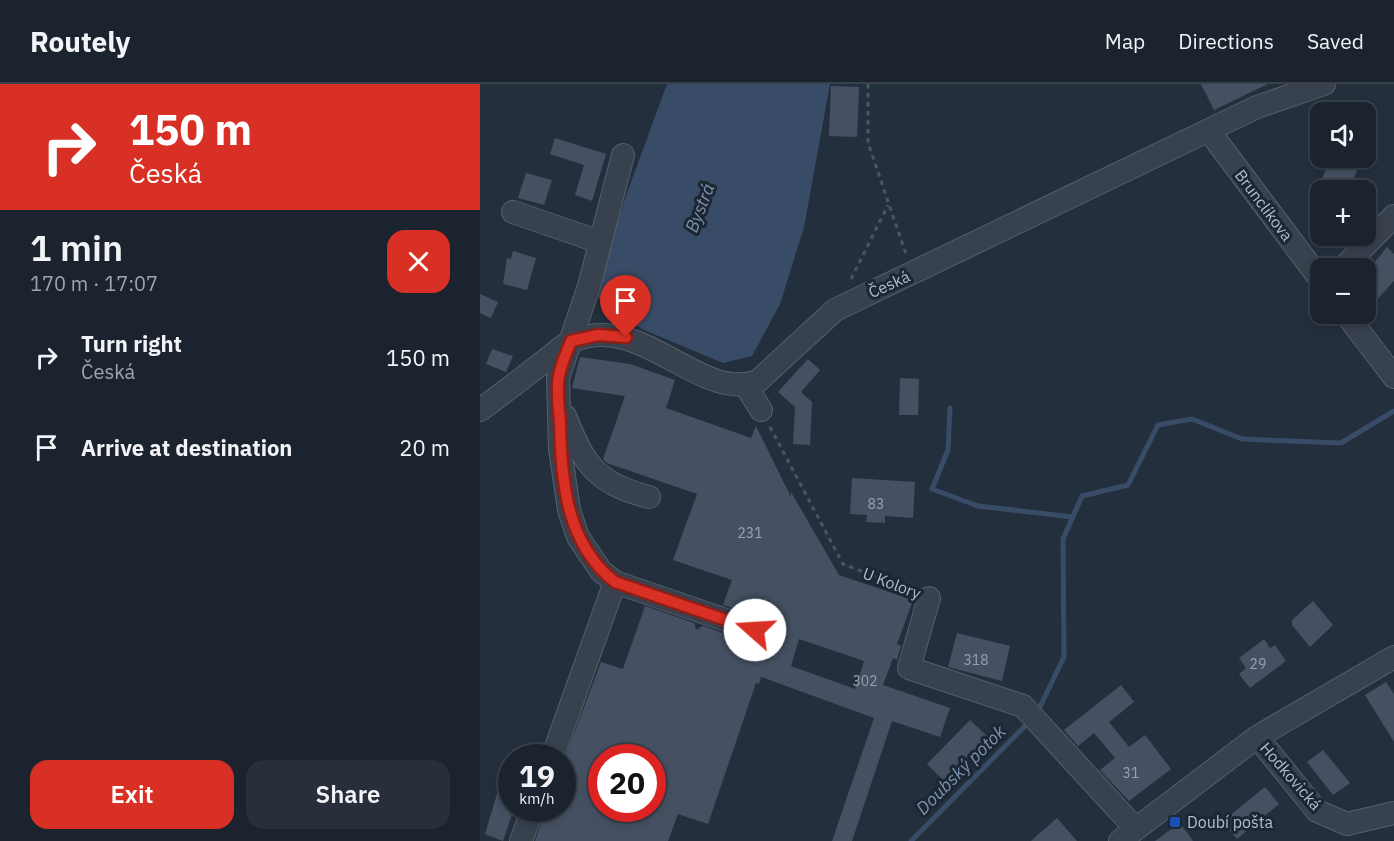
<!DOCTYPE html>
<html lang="en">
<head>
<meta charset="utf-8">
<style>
  body { margin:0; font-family:"IBM Plex Sans",sans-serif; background:#282f3a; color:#f1f3f6; height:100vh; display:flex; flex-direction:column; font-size:22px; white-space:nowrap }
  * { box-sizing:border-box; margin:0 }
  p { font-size:20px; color:#a0a4aa }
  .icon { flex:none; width:33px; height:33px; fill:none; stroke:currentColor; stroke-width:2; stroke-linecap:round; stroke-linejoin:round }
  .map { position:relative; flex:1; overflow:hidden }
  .panel { display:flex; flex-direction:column; background:#1b232e; width:480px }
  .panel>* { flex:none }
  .guide { background:#d93025; color:#fff; overflow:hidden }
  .tools { position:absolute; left:830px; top:18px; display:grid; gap:12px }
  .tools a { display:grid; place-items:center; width:66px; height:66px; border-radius:12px; background:#1b232e; box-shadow:0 3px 9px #0003,0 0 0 2px #39404a; font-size:30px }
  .speed { position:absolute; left:18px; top:660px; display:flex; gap:12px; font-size:30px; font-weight:700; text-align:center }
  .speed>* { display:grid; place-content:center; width:78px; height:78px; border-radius:50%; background:#1b232e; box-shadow:0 3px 9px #0003,0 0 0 2px #39404a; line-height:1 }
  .speed small { font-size:15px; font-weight:400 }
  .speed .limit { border:9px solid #d22; background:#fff; color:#111 }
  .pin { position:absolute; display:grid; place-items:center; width:51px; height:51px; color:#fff; margin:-62px -26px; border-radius:50% 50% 50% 0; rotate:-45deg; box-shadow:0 0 6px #0007 }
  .pin .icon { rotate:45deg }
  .me { position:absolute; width:66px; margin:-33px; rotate:289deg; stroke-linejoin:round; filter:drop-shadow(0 0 4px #0008) }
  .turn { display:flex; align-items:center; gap:21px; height:126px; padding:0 30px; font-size:27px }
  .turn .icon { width:78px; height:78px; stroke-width:2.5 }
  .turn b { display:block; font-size:42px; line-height:51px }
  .round { display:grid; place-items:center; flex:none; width:63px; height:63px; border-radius:18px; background:#282f3a }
  .head { display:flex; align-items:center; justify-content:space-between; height:102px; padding:0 30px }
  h1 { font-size:36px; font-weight:600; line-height:45px }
  .cta { display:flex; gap:12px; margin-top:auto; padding:12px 30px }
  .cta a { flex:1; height:69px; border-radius:18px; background:#d93025; color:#fff; font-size:24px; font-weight:600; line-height:69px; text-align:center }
  .cta a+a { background:#282f3a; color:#f1f3f6 }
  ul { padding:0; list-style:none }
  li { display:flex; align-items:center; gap:18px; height:90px; padding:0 30px }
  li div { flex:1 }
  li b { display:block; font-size:22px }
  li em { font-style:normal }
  header { display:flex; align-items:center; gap:36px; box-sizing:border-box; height:84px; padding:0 30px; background:#1b232e; border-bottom:2px solid #39404a }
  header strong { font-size:28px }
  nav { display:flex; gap:33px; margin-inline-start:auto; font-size:21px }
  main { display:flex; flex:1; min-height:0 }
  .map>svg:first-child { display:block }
  .water { fill:#394c67 }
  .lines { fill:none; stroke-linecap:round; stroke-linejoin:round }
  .stream { stroke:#394c67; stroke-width:5 }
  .building { fill:#455162; fill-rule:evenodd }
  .minor-casing { stroke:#565f6c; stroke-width:24 }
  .path { stroke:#44595c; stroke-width:3; stroke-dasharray:4.5 4.5; stroke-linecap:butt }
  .minor { stroke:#38414e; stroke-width:22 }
  .route-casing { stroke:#8d1f18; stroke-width:15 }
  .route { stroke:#d93025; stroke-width:10 }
  .transit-dot { fill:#1a4fb4; stroke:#1d2633; stroke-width:2 }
  .labels { text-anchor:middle; stroke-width:6; stroke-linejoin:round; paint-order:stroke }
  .number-label { font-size:14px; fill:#98a1af }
  .street-label { font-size:16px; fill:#b4bcc9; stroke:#1d2633 }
  .poi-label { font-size:16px; fill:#b4bcc9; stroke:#1d2633; text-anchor:start }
  .water-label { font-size:18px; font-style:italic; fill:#7c92b1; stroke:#1d2633 }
</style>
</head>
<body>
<header>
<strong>Routely</strong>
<nav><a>Map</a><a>Directions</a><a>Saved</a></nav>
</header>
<main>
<section class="panel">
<div class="guide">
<div class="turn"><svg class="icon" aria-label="right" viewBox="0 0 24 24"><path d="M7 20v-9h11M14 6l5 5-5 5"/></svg><div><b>150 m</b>Česká</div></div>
</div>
<div class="head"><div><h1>1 min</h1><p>170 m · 17:07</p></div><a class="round" style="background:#d93025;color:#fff"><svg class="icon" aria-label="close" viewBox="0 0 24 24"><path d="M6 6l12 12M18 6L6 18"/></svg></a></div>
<ul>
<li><svg class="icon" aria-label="right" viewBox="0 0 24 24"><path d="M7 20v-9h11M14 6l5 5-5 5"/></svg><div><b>Turn right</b><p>Česká</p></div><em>150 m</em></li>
<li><svg class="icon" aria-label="arrive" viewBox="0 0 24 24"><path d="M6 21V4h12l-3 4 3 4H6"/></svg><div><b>Arrive at destination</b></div><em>20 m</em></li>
</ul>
<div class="cta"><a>Exit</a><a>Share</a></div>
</section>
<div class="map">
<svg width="914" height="757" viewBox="0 0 914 757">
  <rect width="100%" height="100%" fill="#242f3e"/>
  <!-- water -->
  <polygon class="water" points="187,0 350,0 324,143 300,220 272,272 243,279 164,246 122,221 116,207 147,109"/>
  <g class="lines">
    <!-- stream -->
    <g class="stream">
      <polyline points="470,324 468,366 452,405 498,422 593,433"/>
      <polyline points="557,629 584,573 583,455 602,412 648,401 678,341 712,335 762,355 861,359 914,327"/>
      <polyline points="431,757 551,636"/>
    </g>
  </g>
  <!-- building -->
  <g class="building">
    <polygon points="721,0 788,0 734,26"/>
    <polygon points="351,2 379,3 377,53 349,52"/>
    <polygon points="75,54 126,70 112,117 95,111 104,81 70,70"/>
    <polygon points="851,74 863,74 872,77 869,83 877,87 868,106 837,106"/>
    <polygon points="46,89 72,96 64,121 38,114"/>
    <polygon points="907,163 914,170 914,197 892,221 885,213 885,190"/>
    <polygon points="33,167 56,174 47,206 23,200 27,174 31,175"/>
    <polygon points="0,210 18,218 11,234 0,229"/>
    <polygon points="12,265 33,272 26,288 6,280"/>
    <path d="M100 273 150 280 195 296 186 324 271 354 276 342 311 413V408L359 491 433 516 417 560 421 562 417 576 413 574 403 601 470 624 460 653 412 637 372 757H352L394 634 281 593 279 600 276 599 228 740 198 730 188 757H55L66 724H82V682L121 578 143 585 165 522 214 539 216 546 223 542 271 559 283 556 288 550V543L280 533 243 521 252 496 193 476 217 410 127 379 123 375 145 312 92 304ZM319 555 384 577 375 605 311 582ZM122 674H172V724H122Z"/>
    <polygon points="328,275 340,286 321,308 332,318 330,361 313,360 315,323 298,308"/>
    <polygon points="420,294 439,295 438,331 419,331"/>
    <polygon points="372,394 435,398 433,434 405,432 405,439 386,438 387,431 370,430"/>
    <polygon points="833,517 853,541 830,563 812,541 812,536"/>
    <polygon points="477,549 530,562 522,597 468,583"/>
    <polygon points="784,555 790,564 795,561 806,577 770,604 759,590 766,584 759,574"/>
    <polygon points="906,598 914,610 914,658 885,611"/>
    <polygon points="641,601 654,618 629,638 649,663 665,651 691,685 649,717 620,686 635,674 614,649 598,662 584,646"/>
    <polygon points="490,636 511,656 467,700 447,680"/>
    <polygon points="843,666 870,699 853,711 827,678"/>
    <polygon points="29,670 32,671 32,731 23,757 5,750"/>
    <polygon points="785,703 799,720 757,755 742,738"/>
    <polygon points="577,734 597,757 551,757"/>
    <polygon points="700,739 713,757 675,757"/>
  </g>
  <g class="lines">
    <!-- minor casing -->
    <g class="minor-casing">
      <g id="minor">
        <polyline points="729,47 840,195"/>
        <polyline points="143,71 109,202 78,294 80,365 89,426 98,453 121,487 135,498 275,546"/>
        <polyline points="33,128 120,158"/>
        <polyline points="863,184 914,132"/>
        <polyline points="866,230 914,293"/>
        <polyline points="266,302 281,326"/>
        <path d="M0 326C22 310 44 293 66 276 74 270 83 261 92 257 162 227 219 319 278 297L355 226 777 23 844 0"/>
        <path d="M85 332C105 382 116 399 169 413"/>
        <polyline points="449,514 429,584 543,622 655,744"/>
        <polyline points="777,653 837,727 867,740 914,729"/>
        <polyline points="72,674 135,498"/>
        <polyline points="41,757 53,724"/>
        <polyline points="640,757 777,653 914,573"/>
      </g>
    </g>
    <!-- path -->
    <g class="path">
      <polyline points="388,0 388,59 426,170"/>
      <polyline points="371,195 408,121"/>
      <polyline points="290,343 363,480 430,506"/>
    </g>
    <!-- minor -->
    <use href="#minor" class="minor"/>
  </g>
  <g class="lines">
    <!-- route casing -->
    <g class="route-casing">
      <path id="route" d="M146 253 118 251 91 257C87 268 81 280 79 292 76 306 79 324 80 338 81 396 86 460 135 498L275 546"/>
    </g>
    <!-- route -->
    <use href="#route" class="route"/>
  </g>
  <!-- markers -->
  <rect class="transit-dot" x="689" y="732" width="12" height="12" rx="3"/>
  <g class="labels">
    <!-- number labels -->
    <g class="number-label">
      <text x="396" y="425">83</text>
      <text x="270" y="454">231</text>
      <text x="496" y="581">318</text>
      <text x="778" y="585">29</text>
      <text x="385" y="602">302</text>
      <text x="651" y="694">31</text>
    </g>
    <!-- street labels -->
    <g class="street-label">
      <text transform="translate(784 121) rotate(53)" y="6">Brunclíkova</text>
      <text transform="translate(409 200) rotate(-25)" y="6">Česká</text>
      <text transform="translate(412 499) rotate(21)" y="6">U Kolory</text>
      <text transform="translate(811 692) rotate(49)" y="6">Hodkovická</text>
    </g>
    <!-- poi labels -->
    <g class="poi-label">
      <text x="707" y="744">Doubí pošta</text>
    </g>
    <!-- water labels -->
    <g class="water-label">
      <text transform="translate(220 124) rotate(-69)" y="6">Bystrá</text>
      <text transform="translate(481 686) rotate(-45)" y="6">Doubský potok</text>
    </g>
  </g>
</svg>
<div class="tools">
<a><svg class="icon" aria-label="sound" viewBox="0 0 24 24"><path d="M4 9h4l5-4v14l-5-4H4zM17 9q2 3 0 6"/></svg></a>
<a>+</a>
<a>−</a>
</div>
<div class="speed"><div>19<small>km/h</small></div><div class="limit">20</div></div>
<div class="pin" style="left:146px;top:253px;background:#d93025"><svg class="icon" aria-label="arrive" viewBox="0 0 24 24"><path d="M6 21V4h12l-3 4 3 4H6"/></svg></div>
<svg class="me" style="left:275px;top:546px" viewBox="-20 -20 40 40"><circle r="19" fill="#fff"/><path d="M0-13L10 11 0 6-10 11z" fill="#d93025"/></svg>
</div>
</main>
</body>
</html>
